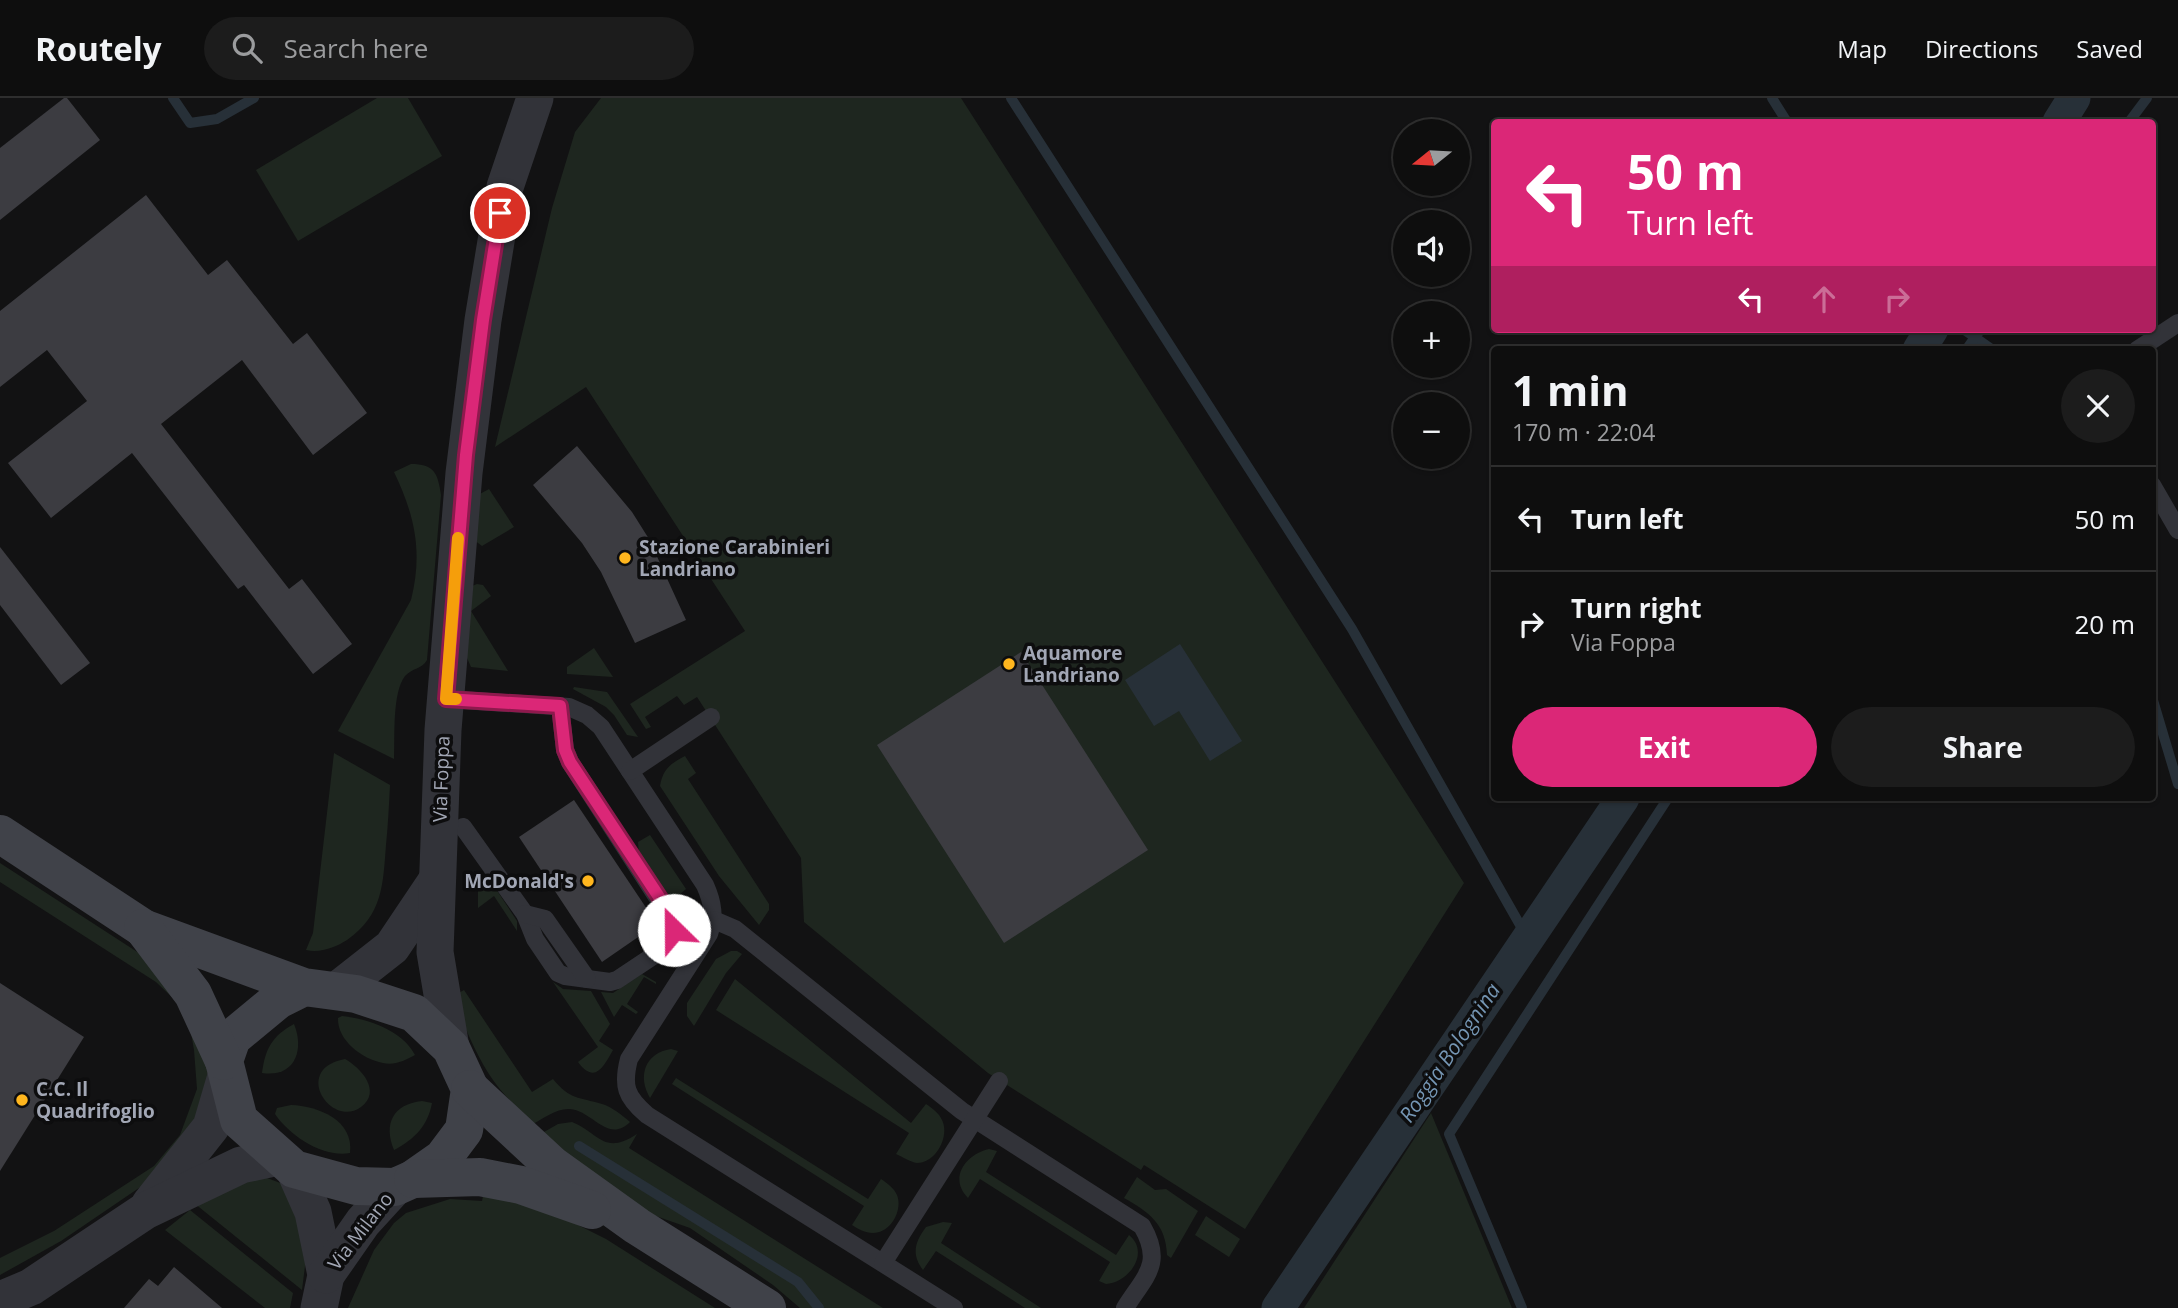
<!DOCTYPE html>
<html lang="en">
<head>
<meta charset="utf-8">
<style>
  body { margin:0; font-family:"Open Sans",sans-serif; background:#1c1c1c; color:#f1f3f6; height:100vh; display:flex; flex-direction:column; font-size:26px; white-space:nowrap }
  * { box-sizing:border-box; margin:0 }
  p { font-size:23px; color:#9b9c9e }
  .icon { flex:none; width:38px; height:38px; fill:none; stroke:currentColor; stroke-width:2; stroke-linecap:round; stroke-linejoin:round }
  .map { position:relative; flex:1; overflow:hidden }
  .panel { position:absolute; left:1491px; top:248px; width:665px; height:455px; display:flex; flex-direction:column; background:#0e0e0e; border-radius:7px; box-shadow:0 2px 5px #0004,0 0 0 2px #2e2e2e }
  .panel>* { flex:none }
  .top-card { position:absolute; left:1491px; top:21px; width:665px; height:214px; border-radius:7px; box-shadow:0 2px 5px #0004,0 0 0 2px #2e2e2e; background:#db2777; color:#fff; overflow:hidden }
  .needle { width:46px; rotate:252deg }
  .buttons { position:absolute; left:1393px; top:21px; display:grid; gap:14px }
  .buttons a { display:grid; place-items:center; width:77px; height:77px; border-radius:50%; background:#0e0e0e; box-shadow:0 2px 5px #0004,0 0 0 2px #2e2e2e; font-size:35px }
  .pin { position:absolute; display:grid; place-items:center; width:60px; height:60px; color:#fff; margin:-30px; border:4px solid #fff; border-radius:50%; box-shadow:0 2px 7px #0007 }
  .me { position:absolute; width:77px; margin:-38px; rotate:337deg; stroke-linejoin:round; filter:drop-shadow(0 0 5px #0008) }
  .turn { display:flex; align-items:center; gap:24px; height:147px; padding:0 21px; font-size:32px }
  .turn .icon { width:91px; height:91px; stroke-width:2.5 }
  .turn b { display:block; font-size:49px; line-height:60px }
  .lanes { display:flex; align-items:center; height:66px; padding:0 21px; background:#0003; justify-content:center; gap:35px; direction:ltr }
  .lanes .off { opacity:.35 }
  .round { display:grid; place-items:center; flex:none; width:74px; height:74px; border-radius:37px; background:#1c1c1c }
  .overview { display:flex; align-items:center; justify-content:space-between; height:119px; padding:0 21px }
  h1 { font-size:42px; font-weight:700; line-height:52px }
  .action { display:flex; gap:14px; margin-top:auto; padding:14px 21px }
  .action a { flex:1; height:80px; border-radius:42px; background:#db2777; color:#fff; font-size:28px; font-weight:700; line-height:80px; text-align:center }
  .action a+a { background:#1c1c1c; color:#f1f3f6 }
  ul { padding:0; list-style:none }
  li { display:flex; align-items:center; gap:21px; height:105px; padding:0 21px; border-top:2px solid #2e2e2e }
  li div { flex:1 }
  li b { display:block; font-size:26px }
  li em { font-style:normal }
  header { display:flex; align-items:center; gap:42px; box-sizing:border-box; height:98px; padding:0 35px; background:#0e0e0e; border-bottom:2px solid #2e2e2e }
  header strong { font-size:33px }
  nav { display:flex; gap:38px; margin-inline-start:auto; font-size:24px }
  .search { width:490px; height:63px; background:#1c1c1c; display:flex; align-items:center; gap:18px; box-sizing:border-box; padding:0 24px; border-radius:38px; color:#9b9c9e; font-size:26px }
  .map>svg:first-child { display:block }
  .green { fill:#1e261f }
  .water { fill:#273038 }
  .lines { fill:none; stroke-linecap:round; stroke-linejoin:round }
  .stream { stroke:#273038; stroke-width:10 }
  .canal { stroke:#273038; stroke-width:33 }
  .building { fill:#3c3c41 }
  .lane { stroke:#323339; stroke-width:18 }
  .street { stroke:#323339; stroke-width:37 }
  .secondary { stroke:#404249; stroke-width:38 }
  .route-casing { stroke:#8e194d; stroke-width:18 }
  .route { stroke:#db2777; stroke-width:12 }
  .slow { stroke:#f59e0b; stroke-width:12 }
  .poi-dot { fill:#ffb61e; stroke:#0d0d0e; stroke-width:2.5 }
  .labels { text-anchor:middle; stroke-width:7; stroke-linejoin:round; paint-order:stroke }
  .poi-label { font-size:19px; font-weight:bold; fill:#a2a7b5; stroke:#0d0d0e; text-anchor:start }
  .street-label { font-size:19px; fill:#a2a7b5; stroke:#0d0d0e }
  .water-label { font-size:21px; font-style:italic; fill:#7596b4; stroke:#0d0d0e }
</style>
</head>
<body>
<header>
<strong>Routely</strong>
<div class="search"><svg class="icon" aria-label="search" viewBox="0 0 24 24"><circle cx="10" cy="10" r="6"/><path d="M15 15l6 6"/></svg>Search here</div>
<nav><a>Map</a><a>Directions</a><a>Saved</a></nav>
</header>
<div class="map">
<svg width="2178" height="1210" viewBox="0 0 2178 1210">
  <rect width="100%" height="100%" fill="#121213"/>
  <!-- green -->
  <g class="green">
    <polygon points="377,0 408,0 442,58 298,143 256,72"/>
    <polygon points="601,0 961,0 1464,785 1245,1131 1144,1067 1141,1072 988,975 804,824 801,760 697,599 684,607 677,598 645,619 651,629 646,631 630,606 745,533 586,289 495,349 552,110 575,34"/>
    <path d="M411 366C434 366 438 375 441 397L427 562C422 571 412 570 405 578 392 595 395 639 394 661L338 633 411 502C423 454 415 418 394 374Z"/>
    <polygon points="489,391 514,429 482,448 474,442 478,397"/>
    <polygon points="477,486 483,487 491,498 471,513 508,573 471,569 464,553 472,488"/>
    <polygon points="594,550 613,579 567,576 567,569"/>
    <polygon points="574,589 607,594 638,639 627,637 614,617 606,609 573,591"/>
    <path d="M334 655 390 687C389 707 388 727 386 747 383 786 383 817 347 842 334 850 321 855 306 852L313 835Z"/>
    <path d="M685 658 696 675 688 681 769 806V812L759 827 719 778 660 688C663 671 670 666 685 658Z"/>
    <polygon points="650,737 686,791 672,803 669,802 639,758 638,744"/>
    <polygon points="0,765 145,859 180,901 208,970 207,1013 158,1077 61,1143 0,1177 0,1160 54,1133 154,1068 180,1037 197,991 194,952 190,929 177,904 156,884 0,784"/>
    <polygon points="490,782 517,823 517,833 494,798 478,810 478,791"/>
    <polygon points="731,853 737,853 742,856 726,875 694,928 687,918 687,905 716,861"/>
    <polygon points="642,876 656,884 656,886 644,879 627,906 638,914 636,916 622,907 614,919 601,894 613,895"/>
    <path d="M735 881 911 1025 926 1006C932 1010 939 1015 942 1022 950 1038 936 1065 917 1065 910 1064 903 1059 896 1056L909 1035 716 912Z"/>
    <path d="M553 884 563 891 591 893 610 926 599 943 613 952C604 968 595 987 578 964L598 949Z"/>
    <path d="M464 892 532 994 553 981C570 1002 579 999 602 1006 612 1009 622 1017 630 1024 608 1046 593 1013 570 1011 557 1010 544 1020 533 1026 520 1012 504 998 493 982 475 956 464 927 453 898Z"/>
    <path d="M342 918C368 921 402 932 415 957 406 962 394 968 383 965 362 961 337 942 338 920Z"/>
    <path d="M294 926C305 953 294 980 262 975 265 951 272 938 294 926Z"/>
    <path d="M671 951 678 953 650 1000C637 978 645 955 671 951Z"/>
    <path d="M345 961C361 970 382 993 361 1009 331 1031 291 971 345 961Z"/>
    <path d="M676 980 868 1101 881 1081C887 1085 894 1090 897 1097 903 1112 891 1135 873 1135 865 1135 858 1131 852 1127L864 1108 672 986Z"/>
    <path d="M422 1003 432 1005C428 1027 415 1041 394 1052 383 1026 393 1006 422 1003Z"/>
    <path d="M291 1007C318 1008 354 1022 350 1055 323 1060 290 1038 275 1016L277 1010Z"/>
    <polygon points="1431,1015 1512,1210 1304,1210"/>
    <path d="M572 1024C599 1035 604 1058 637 1036L629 1050 883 1210H800L773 1187 690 1130 630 1109 537 1038 558 1026Z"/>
    <path d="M989 1051 997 1053 986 1074 1116 1157 1129 1137C1151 1155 1128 1185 1106 1186L1099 1183 1110 1164 980 1081 968 1100C948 1080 966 1056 989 1051Z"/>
    <polygon points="259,1077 283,1086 292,1096 307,1152 302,1192 189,1101"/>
    <path d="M1137 1079 1155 1092 1166 1091 1198 1113 1171 1160 1167 1157C1166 1126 1149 1114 1124 1100Z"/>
    <polygon points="484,1093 548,1112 606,1141 715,1210 348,1210 374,1152 394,1125 406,1115 450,1101 482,1103"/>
    <polygon points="190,1112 293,1195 290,1210 265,1210 165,1132"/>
    <polygon points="1206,1118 1240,1141 1229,1159 1195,1137"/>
    <path d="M943 1124 952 1125 941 1145 1041 1210H1025L936 1153 923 1172C911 1156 915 1144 926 1129Z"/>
  </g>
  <!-- water -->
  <polygon class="water" points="1180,546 1242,643 1210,663 1179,613 1154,628 1125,582"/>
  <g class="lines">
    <!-- stream -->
    <g class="stream">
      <polyline points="173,0 190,25 217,21 254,0"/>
      <polyline points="1011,0 1352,531 1528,841"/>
      <polyline points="1772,0 1787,24"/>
      <polyline points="2129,24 2147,0"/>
      <polyline points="1963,231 1993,252"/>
      <polyline points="1966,252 1981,231"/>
      <polyline points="2152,599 2178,686"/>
      <polyline points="579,1048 798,1184 819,1210"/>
      <polyline points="1522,1210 1449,1036 1668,700"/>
    </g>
    <!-- canal -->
    <g class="canal">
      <polyline points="2059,24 2074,0"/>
      <polyline points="1919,252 1932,231"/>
      <polyline points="1278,1210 1623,700"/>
    </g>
  </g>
  <!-- building -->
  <g class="building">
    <polygon points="64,0 67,0 100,42 0,122 0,50"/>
    <polygon points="146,97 208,177 227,162 293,246 307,235 367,315 313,357 242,262 161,326 289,491 302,481 352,546 313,576 244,487 238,491 132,355 51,420 8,365 87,303 47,252 0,289 0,213"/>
    <polygon points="577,348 632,414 649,441 686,522 635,545 601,474 582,445 533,387"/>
    <polygon points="0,449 90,565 61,587 0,507"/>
    <polygon points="1021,554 1148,752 1004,845 877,647"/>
    <polygon points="574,702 657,826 602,864 519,739"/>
    <polygon points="0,885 84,939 0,1073"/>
    <polygon points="174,1169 222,1210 124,1210 149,1181 158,1188"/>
  </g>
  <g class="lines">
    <!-- lane -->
    <g class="lane">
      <polyline points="2137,252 2178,225"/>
      <polyline points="2152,387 2178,432"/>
      <path d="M446 601 569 609 587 617 601 629 705 787C713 805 715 818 709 836L629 961C622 988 626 999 647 1017L954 1210"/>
      <polyline points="630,673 711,619"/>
      <polyline points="463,729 525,816 535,841 558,875 565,878 610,884 617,882 665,850 674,832 672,822 570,664 565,652 560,608"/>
      <polyline points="525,816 545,821 587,881"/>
      <path d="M714 822 735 831 962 1013 1142 1128C1164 1166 1145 1178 1125 1210"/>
      <polyline points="883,1165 999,983"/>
    </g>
    <!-- street -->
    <g class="street">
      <polyline points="336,893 392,849 437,782"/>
      <polyline points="451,950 435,854 443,632 464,375 483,222 505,89 535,0"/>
      <polyline points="294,1071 313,1114 326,1177 319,1210"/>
      <polyline points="150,1106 211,1029 226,978"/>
      <polyline points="326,1177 363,1124 395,1089"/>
      <polyline points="0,1202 31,1189 145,1113 241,1067 279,1059"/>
    </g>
    <!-- secondary -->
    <g class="secondary">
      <polyline points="0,736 143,830 304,889 356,896 414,915 451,950 470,991 464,1032 443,1060 413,1081 395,1089 356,1088 294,1071 239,1022 224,963 232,940 278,902 304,889"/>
      <polyline points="143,830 193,896 224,963"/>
      <polyline points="470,991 552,1067 637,1128 767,1210"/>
      <polyline points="413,1081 480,1079 521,1087 592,1112"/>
    </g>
  </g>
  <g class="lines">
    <!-- route casing -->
    <g class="route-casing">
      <polyline id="route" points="500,115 483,222 466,357 446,601 560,608 565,652 570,664 667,811 673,822 674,832"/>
    </g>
    <!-- route -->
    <use href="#route" class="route"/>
    <!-- slow -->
    <polyline class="slow" points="456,601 446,601 458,440"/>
  </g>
  <!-- markers -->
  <g class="poi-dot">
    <circle cx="625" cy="460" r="7"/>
    <circle cx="1009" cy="566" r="7"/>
    <circle cx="588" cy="783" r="7"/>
    <circle cx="22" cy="1002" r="7"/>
  </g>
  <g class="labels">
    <!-- poi labels -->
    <g class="poi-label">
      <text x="639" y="456">Stazione Carabinieri<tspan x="639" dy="22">Landriano</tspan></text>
      <text x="1023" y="562">Aquamore<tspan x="1023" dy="22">Landriano</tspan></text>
      <text x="574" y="790" text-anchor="end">McDonald's</text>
      <text x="36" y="998">C.C. Il<tspan x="36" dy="22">Quadrifoglio</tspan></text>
    </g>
    <!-- street labels -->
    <g class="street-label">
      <text transform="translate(441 681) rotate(-88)" y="7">Via Foppa</text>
      <text transform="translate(360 1133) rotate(-52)" y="7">Via Milano</text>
    </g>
    <!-- water labels -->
    <g class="water-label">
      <text transform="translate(1450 955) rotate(-56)" y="7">Roggia Bolognina</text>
    </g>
  </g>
</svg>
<div class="buttons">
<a><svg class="needle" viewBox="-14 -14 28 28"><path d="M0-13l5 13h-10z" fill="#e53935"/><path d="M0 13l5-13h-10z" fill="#9b9c9e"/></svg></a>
<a><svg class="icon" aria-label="sound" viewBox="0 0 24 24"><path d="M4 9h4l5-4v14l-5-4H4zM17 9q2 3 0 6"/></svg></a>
<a>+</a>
<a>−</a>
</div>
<div class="pin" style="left:500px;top:115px;background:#d93025"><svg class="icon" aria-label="arrive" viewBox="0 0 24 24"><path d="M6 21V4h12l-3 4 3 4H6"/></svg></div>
<svg class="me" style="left:674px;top:832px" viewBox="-20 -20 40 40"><circle r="19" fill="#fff"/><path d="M0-13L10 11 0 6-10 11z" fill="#db2777"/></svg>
<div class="top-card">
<div class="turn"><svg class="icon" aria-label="left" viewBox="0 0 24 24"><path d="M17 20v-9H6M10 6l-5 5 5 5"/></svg><div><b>50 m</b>Turn left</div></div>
<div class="lanes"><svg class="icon" aria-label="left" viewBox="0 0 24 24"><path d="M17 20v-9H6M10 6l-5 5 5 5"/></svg><svg class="icon off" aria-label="ahead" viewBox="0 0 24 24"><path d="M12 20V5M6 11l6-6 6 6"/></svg><svg class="icon off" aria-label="right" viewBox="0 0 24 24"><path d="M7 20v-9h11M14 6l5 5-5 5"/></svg></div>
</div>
<section class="panel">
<div class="overview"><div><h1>1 min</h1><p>170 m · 22:04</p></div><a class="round"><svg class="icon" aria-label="close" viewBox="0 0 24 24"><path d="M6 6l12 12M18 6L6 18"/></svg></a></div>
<ul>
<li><svg class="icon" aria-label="left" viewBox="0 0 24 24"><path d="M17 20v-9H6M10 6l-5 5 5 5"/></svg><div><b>Turn left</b></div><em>50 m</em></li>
<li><svg class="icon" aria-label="right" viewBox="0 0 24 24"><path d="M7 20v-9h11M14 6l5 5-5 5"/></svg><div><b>Turn right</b><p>Via Foppa</p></div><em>20 m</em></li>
</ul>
<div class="action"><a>Exit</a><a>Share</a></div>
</section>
</div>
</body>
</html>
